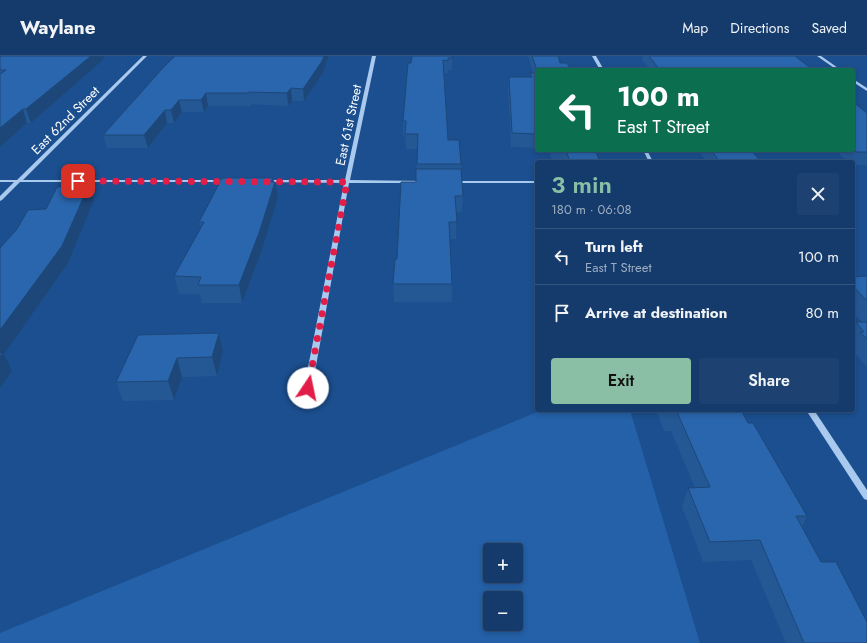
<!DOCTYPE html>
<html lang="en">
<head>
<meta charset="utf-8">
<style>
  body { margin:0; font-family:Jost,sans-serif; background:#1d4271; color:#f1f3f6; height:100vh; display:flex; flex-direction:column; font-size:15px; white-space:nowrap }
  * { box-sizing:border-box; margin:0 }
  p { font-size:13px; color:#9dadc1 }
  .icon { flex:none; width:22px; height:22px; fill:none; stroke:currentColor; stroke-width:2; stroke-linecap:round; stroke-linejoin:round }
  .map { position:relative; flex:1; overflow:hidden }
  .details { position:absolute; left:535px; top:104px; width:320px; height:252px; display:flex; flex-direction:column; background:#143b6b; border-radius:4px; box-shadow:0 2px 6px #0003,0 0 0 1px #33557e }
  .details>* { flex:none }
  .guide { position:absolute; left:535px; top:12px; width:320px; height:84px; border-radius:4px; box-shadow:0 2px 6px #0003,0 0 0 1px #33557e; background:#0b6e4f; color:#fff; overflow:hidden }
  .tools { position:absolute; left:483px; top:487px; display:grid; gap:8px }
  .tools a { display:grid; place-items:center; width:40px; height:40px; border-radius:4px; background:#143b6b; box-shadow:0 2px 6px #0003,0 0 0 1px #33557e; font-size:20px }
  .pin { position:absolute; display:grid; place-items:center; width:34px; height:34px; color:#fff; margin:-17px; border-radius:8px; box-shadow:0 2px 6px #0006 }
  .me { position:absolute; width:44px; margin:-22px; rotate:11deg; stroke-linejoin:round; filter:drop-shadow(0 0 3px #0008) }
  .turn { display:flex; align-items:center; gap:14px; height:84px; padding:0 16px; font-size:18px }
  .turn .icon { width:52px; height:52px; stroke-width:2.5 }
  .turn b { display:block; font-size:28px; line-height:34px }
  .round { display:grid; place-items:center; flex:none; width:42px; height:42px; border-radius:4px; background:#1d4271 }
  .overview { display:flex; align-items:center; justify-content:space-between; height:68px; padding:0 16px }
  h1 { font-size:24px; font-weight:600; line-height:30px; color:#8abfa5 }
  .button { display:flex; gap:8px; margin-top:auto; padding:8px 16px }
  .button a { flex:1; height:46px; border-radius:4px; background:#8abfa5; color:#111; font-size:16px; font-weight:600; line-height:46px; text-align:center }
  .button a+a { background:#1d4271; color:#f1f3f6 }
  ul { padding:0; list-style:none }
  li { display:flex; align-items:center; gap:12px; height:56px; padding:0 16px; border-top:1px solid #33557e }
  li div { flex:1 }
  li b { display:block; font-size:15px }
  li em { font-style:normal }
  header { display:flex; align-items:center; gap:24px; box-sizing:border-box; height:56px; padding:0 20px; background:#143b6b; border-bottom:1px solid #33557e }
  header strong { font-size:19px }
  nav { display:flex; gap:22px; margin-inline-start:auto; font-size:14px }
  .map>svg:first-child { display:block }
  .green { fill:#2461a8; fill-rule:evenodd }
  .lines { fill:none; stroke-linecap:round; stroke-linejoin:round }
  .minor { fill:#a9c9ee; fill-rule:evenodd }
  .wall { fill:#245895 }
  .shaded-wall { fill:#1d4779 }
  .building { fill:#2a66ad; stroke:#1d4779 }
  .route { stroke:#e11d48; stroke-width:7; stroke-dasharray:0 12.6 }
  .labels { text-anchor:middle; stroke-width:4; stroke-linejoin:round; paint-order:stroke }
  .far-street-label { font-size:13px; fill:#fff; stroke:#1b4f8f }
</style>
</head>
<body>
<header>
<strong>Waylane</strong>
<nav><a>Map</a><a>Directions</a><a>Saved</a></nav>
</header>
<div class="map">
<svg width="867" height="587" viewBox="0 0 867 587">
  <rect width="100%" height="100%" fill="#1b4f8f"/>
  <!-- green -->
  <path class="green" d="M542 354H630L700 587H0V577ZM490 494H516V520H490ZM490 542H516V568H490Z"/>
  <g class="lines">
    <!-- minor -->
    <g class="minor">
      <polygon points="143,0 147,0 23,124 231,124 231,126 20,126 2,144 0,145 0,140 14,126 0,126 0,124 17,124"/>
      <polygon points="372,0 376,0 350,124 425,125 427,126 425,127 349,127 312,332 308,334 304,332 344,127 265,126 263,125 265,124 345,124"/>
      <polygon points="592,0 596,0 604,14 600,14"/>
      <polygon points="817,0 821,0 841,14 837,14"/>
      <polygon points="853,23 867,32 867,35 853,26"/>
      <polygon points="643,94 647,94 653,106 649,106"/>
      <rect x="451" y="125" width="86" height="2"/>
      <polygon points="806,354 814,354 867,434 867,444 864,443"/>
    </g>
  </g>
  <!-- wall -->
  <g class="wall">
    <polygon points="0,0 104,3 31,67 27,67 0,91"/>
    <polygon points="175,0 329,0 323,17 304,45 292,45 288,50 251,48 251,50 208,50 204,56 182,56 174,67 167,67 148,92 107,92 103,79"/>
    <polygon points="452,0 452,14 448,14 448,17 444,17 448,84 461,108 463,140 462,156 456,156 456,183 450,183 452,228 452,246 394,246 393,228 397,203 416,126 417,93 406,93 405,79 403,79 403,65 411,7"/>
    <polygon points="528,0 558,0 537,14 537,92 511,91 508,34 509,21 530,21 530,17 533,17"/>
    <polygon points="643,0 795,0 813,14 650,14 642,4"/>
    <polygon points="853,46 867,57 867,109 853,109 853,106 848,106 835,94 853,94"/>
    <polygon points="540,94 595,94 600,106 553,106 550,97 541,97"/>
    <polygon points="698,94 751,94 761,106 707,106"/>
    <polygon points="273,122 278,141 262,194 242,247 202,247 200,238 179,238 174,220 201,172 199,166"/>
    <polygon points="867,220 867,311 853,295 854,291 853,290 853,272 856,266 862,266 853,256 853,221"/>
    <polygon points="219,277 223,295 217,320 182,321 174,344 123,345 116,326"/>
    <polygon points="656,354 741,354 748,367 807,460 802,471 821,506 867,566 867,587 786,587 751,504 703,506 682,451 688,432 695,432 671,375 664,375"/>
  </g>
  <!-- shaded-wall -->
  <g class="shaded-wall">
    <polygon points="91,0 103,0 104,3 31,67 26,53"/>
    <polygon points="324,0 329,0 323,17 304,45 303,33"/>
    <polygon points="291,32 292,45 288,50 287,37"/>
    <polygon points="206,37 208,50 204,56 201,44"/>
    <polygon points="179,44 182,56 174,67 171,54"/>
    <polygon points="23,53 27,67 0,91 0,72"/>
    <polygon points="165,54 167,67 148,92 144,79"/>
    <polygon points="273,122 274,130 275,126 278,141 262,194 242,247 239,229"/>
    <polygon points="89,129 94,144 68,207 4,298 12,315 0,332 0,274"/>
    <polygon points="219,277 223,295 217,320 212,301"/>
    <polygon points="177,302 182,321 174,344 168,325"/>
  </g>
  <!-- building -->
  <g class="building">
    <polygon points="0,0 91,0 26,53 23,53 0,72 0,18 6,14 0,14"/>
    <polygon points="175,0 324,0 322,5 303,33 291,32 287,37 249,36 249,37 206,37 201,44 179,44 171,54 165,54 144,79 103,79 162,13"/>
    <polygon points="412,0 452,0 453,2 448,2 448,5 443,4 448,84 459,84 461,108 417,108 418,78 405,78 406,65 403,65 408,7 411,7"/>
    <polygon points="532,0 558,0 560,7 567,7 571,14 537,14"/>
    <polygon points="649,0 795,0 813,14 660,14"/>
    <polygon points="530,17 537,17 537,78 512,77 509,21 532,21"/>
    <polygon points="853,46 867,57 867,96 856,96 853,93"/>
    <polygon points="566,94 595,94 600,106 570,106"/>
    <polygon points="711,94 751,94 761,106 720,106"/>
    <polygon points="416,113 461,113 463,140 455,140 457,166 449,166 452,228 393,228 395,203 397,203 401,126 416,126"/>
    <polygon points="222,122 273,122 271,126 275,126 259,177 239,229 198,229 201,221 174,220 204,166 199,166"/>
    <polygon points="89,129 62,190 0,274 0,192 17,173 28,154 46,153 57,131"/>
    <polygon points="867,220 867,245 853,230 853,221"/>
    <polygon points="856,266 867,266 867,283 860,276 864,276"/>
    <polygon points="219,277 212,301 177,302 168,325 116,326 138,279"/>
    <polygon points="0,297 3,297 0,301"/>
    <polygon points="668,354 741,354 748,367 753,367 807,460 796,460 821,506 836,506 867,566 867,576 866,576 867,577 867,587 804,587 760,484 710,486 688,432 710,431 677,356 669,356"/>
  </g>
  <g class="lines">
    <!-- route -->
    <polyline class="route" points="78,125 347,126 308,332"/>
  </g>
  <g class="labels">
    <!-- far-street labels -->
    <g class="far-street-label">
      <text transform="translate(65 64) rotate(-45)" y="5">East 62nd Street</text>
      <text transform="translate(348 69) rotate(-78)" y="5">East 61st Street</text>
    </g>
  </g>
</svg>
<div class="tools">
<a>+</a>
<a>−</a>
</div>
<div class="pin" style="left:78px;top:125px;background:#d93025"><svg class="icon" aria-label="arrive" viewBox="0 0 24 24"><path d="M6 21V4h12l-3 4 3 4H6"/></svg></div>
<svg class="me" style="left:308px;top:332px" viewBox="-20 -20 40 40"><circle r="19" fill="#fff"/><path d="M0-13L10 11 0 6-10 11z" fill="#e11d48"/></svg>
<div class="guide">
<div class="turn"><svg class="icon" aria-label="left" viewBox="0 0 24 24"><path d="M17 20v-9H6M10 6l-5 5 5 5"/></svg><div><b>100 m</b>East T Street</div></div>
</div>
<section class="details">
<div class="overview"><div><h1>3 min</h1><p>180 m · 06:08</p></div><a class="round"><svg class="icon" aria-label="close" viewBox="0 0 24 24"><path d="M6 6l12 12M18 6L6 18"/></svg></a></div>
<ul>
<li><svg class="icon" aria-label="left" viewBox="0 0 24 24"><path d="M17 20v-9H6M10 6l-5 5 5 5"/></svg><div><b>Turn left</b><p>East T Street</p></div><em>100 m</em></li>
<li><svg class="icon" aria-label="arrive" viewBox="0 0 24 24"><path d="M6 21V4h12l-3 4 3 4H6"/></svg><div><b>Arrive at destination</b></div><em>80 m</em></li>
</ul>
<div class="button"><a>Exit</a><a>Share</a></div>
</section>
</div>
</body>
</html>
